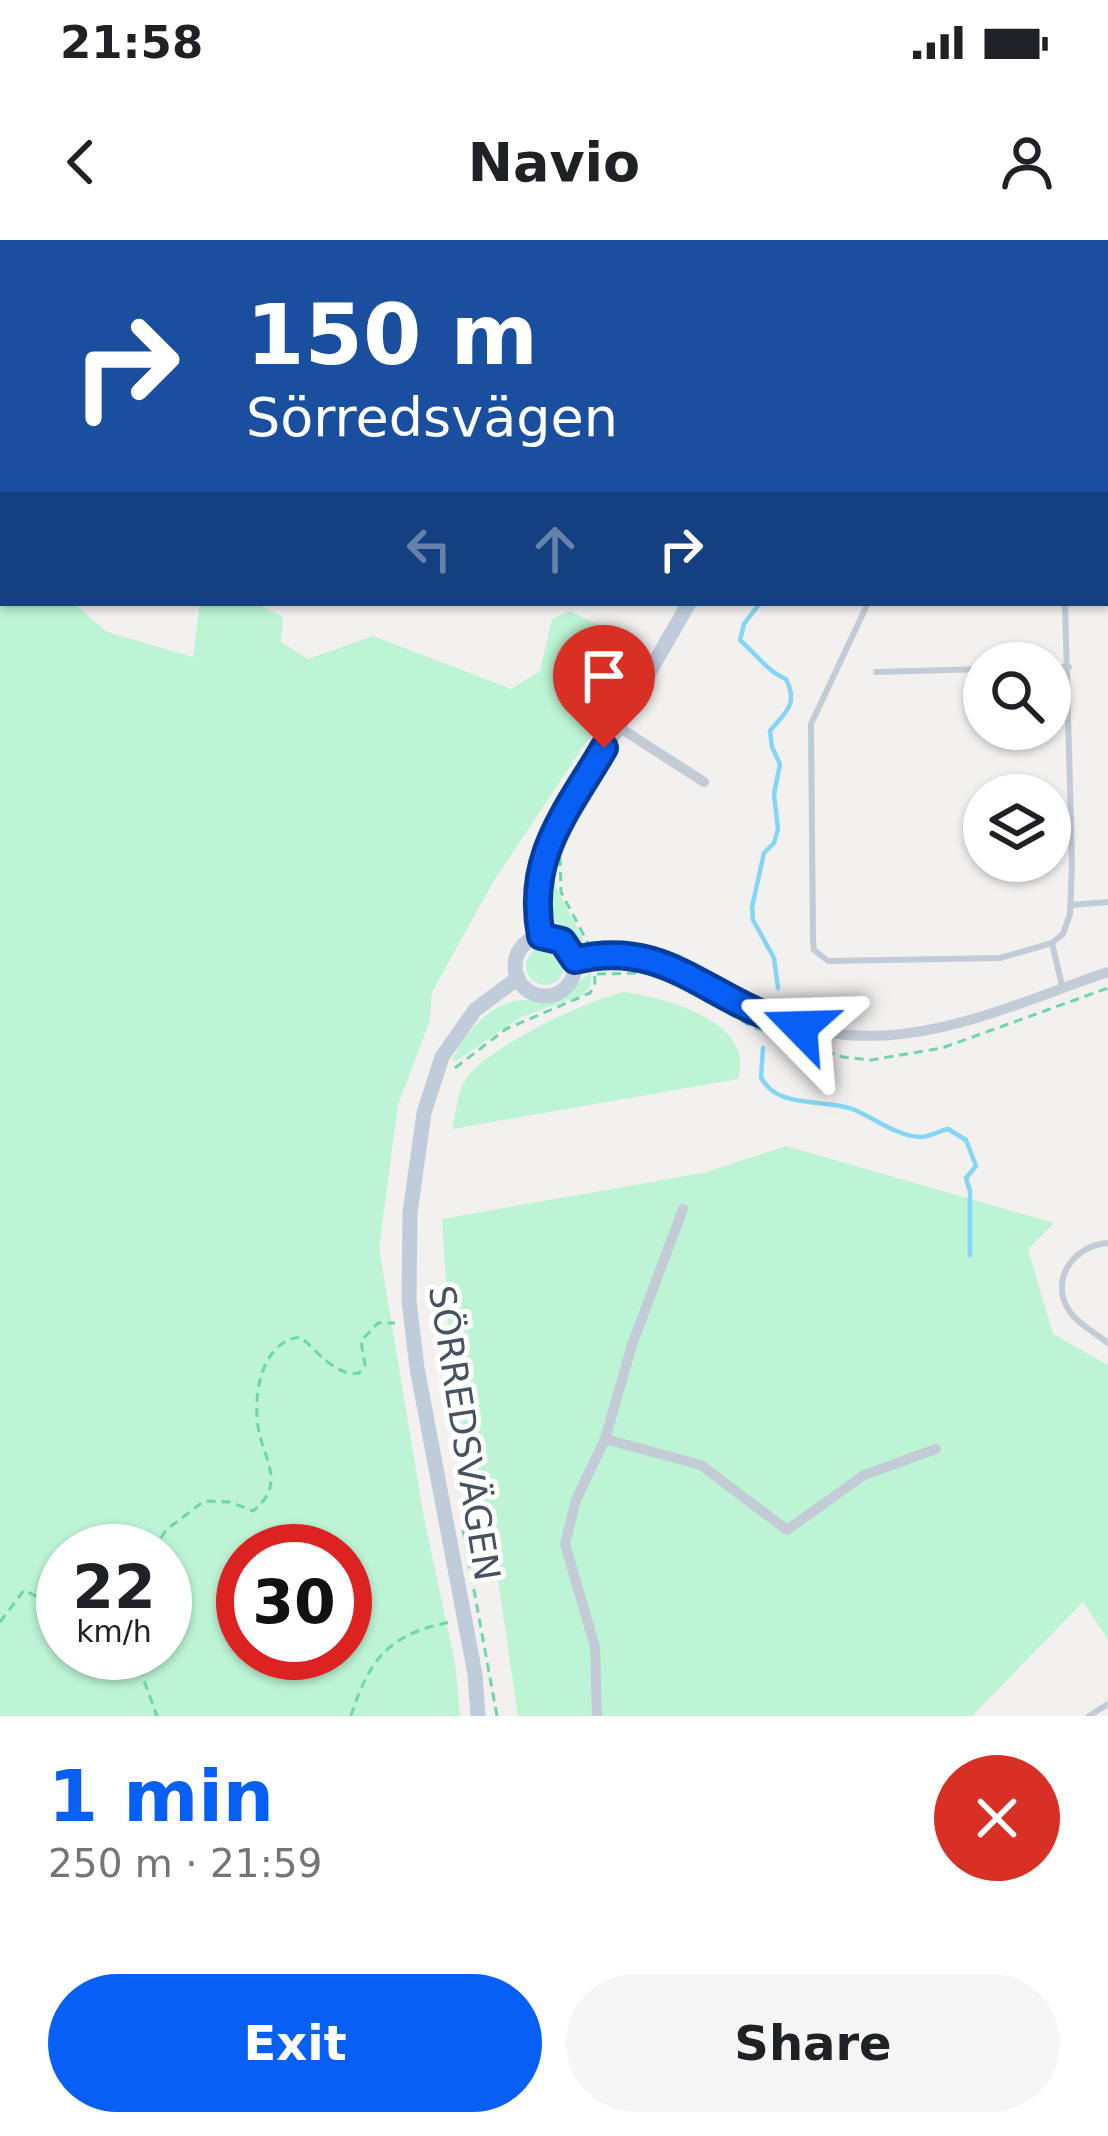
<!DOCTYPE html>
<html lang="en">
<head>
<meta charset="utf-8">
<style>
  body { margin:0; font-family:"DejaVu Sans",sans-serif; background:#f6f6f6; color:#202124; height:100vh; display:flex; flex-direction:column; font-size:45px; white-space:nowrap }
  * { box-sizing:border-box; margin:0 }
  p { font-size:39px; color:#757577 }
  .icon { flex:none; width:66px; height:66px; fill:none; stroke:currentColor; stroke-width:2; stroke-linecap:round; stroke-linejoin:round }
  .map { position:relative; height:1476px; overflow:hidden }
  .drawer { display:flex; flex-direction:column; background:#fff; flex:1 }
  .drawer>* { flex:none }
  .guide { position:absolute; left:0px; top:0px; width:1110px; height:366px; box-shadow:0 3px 9px #0004; background:#1a4fa0; color:#fff; overflow:hidden }
  .controls { position:absolute; left:963px; top:402px; display:grid; gap:24px }
  .controls a { display:grid; place-items:center; width:108px; height:108px; border-radius:50%; background:#fff; box-shadow:0 3px 9px #0004; font-size:60px }
  .speed { position:absolute; left:36px; top:1284px; display:flex; gap:24px; font-size:60px; font-weight:700; text-align:center }
  .speed>* { display:grid; place-content:center; width:156px; height:156px; border-radius:50%; background:#fff; box-shadow:0 3px 9px #0004; line-height:1 }
  .speed small { font-size:30px; font-weight:400 }
  .speed .limit { border:18px solid #d22; background:#fff; color:#111 }
  .pin { position:absolute; display:grid; place-items:center; width:102px; height:102px; color:#fff; margin:-123px -51px; border-radius:50% 50% 50% 0; rotate:-45deg; box-shadow:0 0 12px #0007 }
  .pin .icon { rotate:45deg }
  .me { position:absolute; width:132px; margin:-66px; rotate:292deg; stroke-linejoin:round; filter:drop-shadow(0 0 9px #0008) }
  .turn { display:flex; align-items:center; gap:42px; height:252px; padding:0 48px; font-size:54px }
  .turn .icon { width:156px; height:156px; stroke-width:2.5 }
  .turn b { display:block; font-size:84px; line-height:102px }
  .lanes { display:flex; align-items:center; height:114px; padding:0 48px; background:#0003; justify-content:center; gap:60px; direction:ltr }
  .lanes .off { opacity:.35 }
  .round { display:grid; place-items:center; flex:none; width:126px; height:126px; border-radius:63px; background:#f6f6f6 }
  .overview { display:flex; align-items:center; justify-content:space-between; height:204px; padding:0 48px }
  h1 { font-size:72px; font-weight:600; line-height:90px; color:#085ff5 }
  .action { display:flex; gap:24px; margin-top:auto; padding:24px 48px }
  .action a { flex:1; height:138px; border-radius:72px; background:#085ff5; color:#fff; font-size:48px; font-weight:600; line-height:138px; text-align:center }
  .action a+a { background:#f6f6f6; color:#202124 }
  .status { display:flex; justify-content:space-between; align-items:center; height:84px; padding:0 60px; background:#fff; direction:ltr }
  .status svg { height:33px; fill:currentColor }
  header { display:flex; justify-content:space-between; align-items:center; height:156px; padding:0 48px; background:#fff; font-size:54px; font-weight:600 }
  .map>svg:first-child { display:block }
  .green { fill:#bcf4d5; fill-rule:evenodd }
  .lines { fill:none; stroke-linecap:round; stroke-linejoin:round }
  .stream { stroke:#85d5f4; stroke-width:4.5 }
  .path { stroke:#70d5aa; stroke-width:3; stroke-dasharray:9 6; stroke-linecap:butt }
  .lane { stroke:#c3cbd6; stroke-width:6 }
  .street { stroke:#c3cbd6; stroke-width:10 }
  .secondary { stroke:#c1ccdb; stroke-width:15 }
  .route-casing { stroke:#053e9f; stroke-width:30 }
  .route { stroke:#085ff5; stroke-width:21 }
  .labels { text-anchor:middle; stroke-width:10; stroke-linejoin:round; paint-order:stroke }
  .street-label { font-size:36px; fill:#465260; stroke:#fff }
</style>
</head>
<body>
<div class="status"><b>21:58</b><svg viewBox="0 0 49 12"><path d="M0 12V9h3v3zM5 12V6h3v6zM10 12V3h3v9zM15 12V0h3v12zM26 1h20v11H26zM47 4h2v5h-2z"/></svg></div>
<header><svg class="icon" aria-label="back" viewBox="0 0 24 24"><path d="M15 5l-7 7 7 7"/></svg>Navio<svg class="icon" aria-label="person" viewBox="0 0 24 24"><circle cx="12" cy="8" r="4"/><path d="M4 21q1-7 8-7t8 7"/></svg></header>
<div class="map">
<svg width="1108" height="1476" viewBox="0 0 1108 1476">
  <rect width="100%" height="100%" fill="#f3f0f0"/>
  <!-- green -->
  <g class="green">
    <polygon points="0,0 423,0 3,3 0,117"/>
    <path d="M0 292 3 363H73L107 392 193 417 200 363H254L283 377 281 402 308 419 373 396 511 449 540 431 552 379 570 371 643 407 610 466 493 642 432 752 430 780 398 865 379 1008 423 1273 455 1423 460 1476H0ZM63 1311H165V1413H63ZM243 1311H345V1413H243Z"/>
    <path d="M554 619 556 647 584 701C545 689 544 653 554 619Z"/>
    <circle cx="545" cy="726" r="19"/>
    <path d="M591 732V745L583 755 521 777 456 821 452 820C465 793 491 761 524 760 538 759 549 766 562 758 574 752 579 739 591 732Z"/>
    <path d="M624 752C667 758 756 782 738 839L452 889C456 873 458 848 468 836 494 804 585 761 624 752Z"/>
    <polygon points="786,906 1054,983 1028,1009 1053,1094 1108,1125 1108,1399 1083,1362 972,1476 518,1476 498,1340 469,1243 449,1094 442,979 703,933"/>
  </g>
  <g class="lines">
    <!-- stream -->
    <g class="stream">
      <polyline points="848,0 848,3"/>
      <path d="M760 363 744 384 740 400C755 413 767 431 786 439 799 465 785 472 770 491L772 507 780 524 774 554 778 589 774 603 764 613 752 667 753 680 774 718 778 748"/>
      <path d="M763 808 761 837C777 871 827 857 857 871 877 880 898 896 920 897 929 897 939 891 948 889L966 900 976 926 966 938 970 951V1015"/>
    </g>
    <!-- path -->
    <g class="path">
      <polyline points="560,617 561,652 590,707"/>
      <polyline points="597,734 641,733"/>
      <polyline points="689,751 753,787 843,817 871,820 942,808 1108,748"/>
      <polyline points="455,828 506,789 590,753 595,743 594,728"/>
      <polyline points="463,1290 497,1476"/>
      <path d="M153 1311 166 1290 204 1261 230 1262 253 1271C263 1263 271 1253 271 1239 271 1223 262 1208 259 1192 252 1158 260 1102 300 1097 317 1110 335 1137 359 1133L365 1125 361 1101 378 1083H395"/>
      <polyline points="0,1382 24,1350 63,1370"/>
      <polyline points="134,1413 157,1476"/>
      <path d="M351 1476C369 1418 391 1393 451 1382"/>
    </g>
    <!-- lane -->
    <g class="lane">
      <polyline points="868,363 811,484 813,700 814,710 828,721 1000,718 1052,703 1063,694 1070,674 1072,623 1065,363"/>
      <polyline points="1050,428 1069,427"/>
      <polyline points="876,432 984,429"/>
      <polyline points="1071,665 1108,662"/>
      <polyline points="1052,703 1062,746"/>
      <path d="M1108 1003C1074 1005 1048 1040 1070 1072 1079 1085 1096 1093 1108 1103"/>
      <polyline points="1089,1476 1108,1464"/>
    </g>
    <!-- street -->
    <g class="street">
      <polyline points="613,0 613,3"/>
      <polyline points="617,486 704,542"/>
      <path d="M575 720C670 698 737 776 825 792 921 810 1019 762 1108 732"/>
      <polyline points="605,1199 632,1105 683,969"/>
      <polyline points="597,1476 595,1407 565,1304 576,1260 605,1199 701,1225 787,1290 864,1235 936,1209"/>
    </g>
    <!-- secondary -->
    <g class="secondary">
      <polyline points="788,3 788,0"/>
      <circle cx="545" cy="726" r="30"/>
      <polyline points="541,696 536,649 543,617 689,363"/>
      <polyline points="478,1476 475,1434 417,1128 409,1061 410,973 424,873 442,817 475,770 518,738"/>
    </g>
  </g>
  <g class="lines">
    <!-- route casing -->
    <g class="route-casing">
      <path id="route" d="M604 508C566 573 526 617 541 696L562 701 575 720C652 701 692 742 755 771 769 777 785 781 800 787"/>
    </g>
    <!-- route -->
    <use href="#route" class="route"/>
  </g>
  <g class="labels">
    <!-- street labels -->
    <g class="street-label">
      <text transform="translate(465 1193) rotate(81)" y="13">SÖRREDSVÄGEN</text>
    </g>
  </g>
</svg>
<div class="controls">
<a><svg class="icon" aria-label="search" viewBox="0 0 24 24"><circle cx="10" cy="10" r="6"/><path d="M15 15l6 6"/></svg></a>
<a><svg class="icon" aria-label="layers" viewBox="0 0 24 24"><path d="M12 4l9 5-9 5-9-5zM3 14l9 5 9-5"/></svg></a>
</div>
<div class="speed"><div>22<small>km/h</small></div><div class="limit">30</div></div>
<div class="pin" style="left:604px;top:508px;background:#d93025"><svg class="icon" aria-label="arrive" viewBox="0 0 24 24"><path d="M6 21V4h12l-3 4 3 4H6"/></svg></div>
<svg class="me" style="left:800px;top:787px" viewBox="-20 -20 40 40"><path d="M0-17L14 15 0 8-14 15z" fill="#085ff5" stroke="#fff" stroke-width="4"/></svg>
<div class="guide">
<div class="turn"><svg class="icon" aria-label="right" viewBox="0 0 24 24"><path d="M7 20v-9h11M14 6l5 5-5 5"/></svg><div><b>150 m</b>Sörredsvägen</div></div>
<div class="lanes"><svg class="icon off" aria-label="left" viewBox="0 0 24 24"><path d="M17 20v-9H6M10 6l-5 5 5 5"/></svg><svg class="icon off" aria-label="ahead" viewBox="0 0 24 24"><path d="M12 20V5M6 11l6-6 6 6"/></svg><svg class="icon" aria-label="right" viewBox="0 0 24 24"><path d="M7 20v-9h11M14 6l5 5-5 5"/></svg></div>
</div>
</div>
<section class="drawer">
<div class="overview"><div><h1>1 min</h1><p>250 m · 21:59</p></div><a class="round" style="background:#d93025;color:#fff"><svg class="icon" aria-label="close" viewBox="0 0 24 24"><path d="M6 6l12 12M18 6L6 18"/></svg></a></div>
<div class="action"><a>Exit</a><a>Share</a></div>
</section>
</body>
</html>
